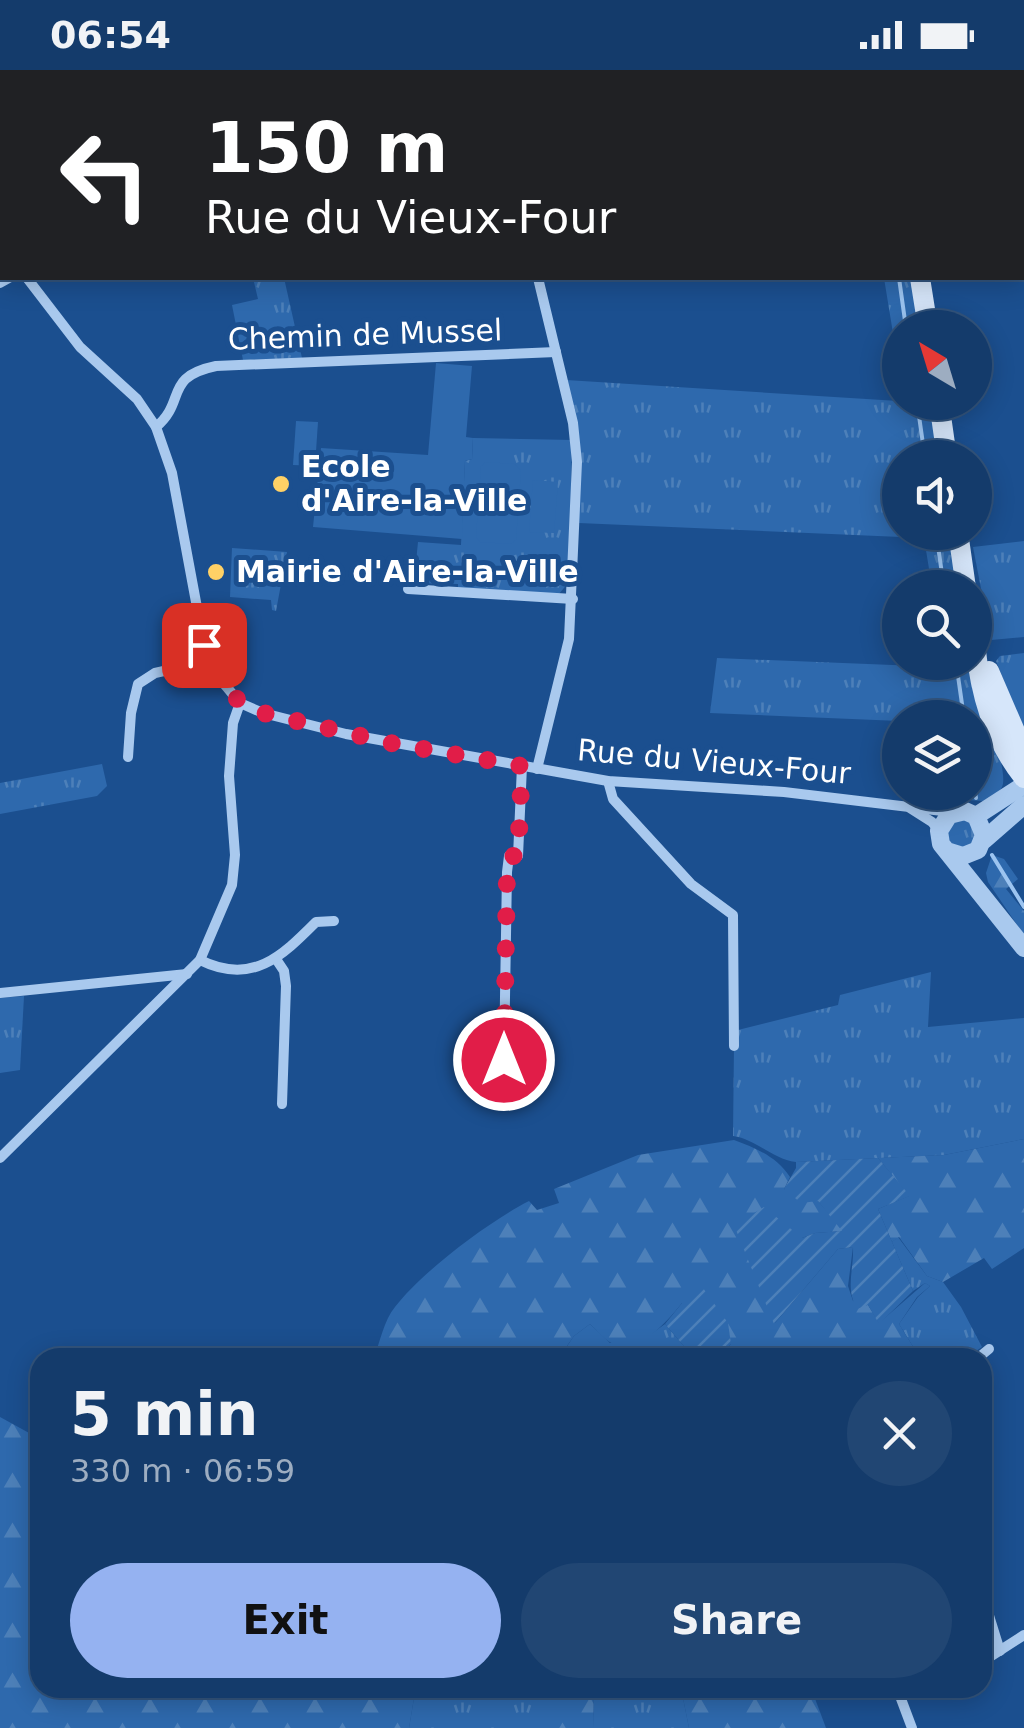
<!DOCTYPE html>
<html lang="en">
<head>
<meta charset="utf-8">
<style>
  body { margin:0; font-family:"DejaVu Sans",sans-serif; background:#214673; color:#f1f3f6; height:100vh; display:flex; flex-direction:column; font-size:38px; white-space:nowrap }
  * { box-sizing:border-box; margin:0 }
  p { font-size:32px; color:#9dadc1 }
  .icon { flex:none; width:55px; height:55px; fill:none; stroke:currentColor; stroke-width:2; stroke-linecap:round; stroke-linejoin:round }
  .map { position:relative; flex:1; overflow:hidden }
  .drawer { position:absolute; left:30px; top:1278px; width:962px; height:350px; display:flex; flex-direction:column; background:#143b6b; border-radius:30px; box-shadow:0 5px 25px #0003,0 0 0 2px #33557e }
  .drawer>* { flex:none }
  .top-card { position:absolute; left:0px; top:0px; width:1025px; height:210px; box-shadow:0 5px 25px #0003,0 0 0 2px #33557e; background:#202124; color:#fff; overflow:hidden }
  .needle { width:65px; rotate:322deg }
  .controls { position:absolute; left:882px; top:240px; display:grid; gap:20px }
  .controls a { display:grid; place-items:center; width:110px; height:110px; border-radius:50%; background:#143b6b; box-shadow:0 5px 25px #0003,0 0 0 2px #33557e; font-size:50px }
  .pin { position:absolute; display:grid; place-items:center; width:85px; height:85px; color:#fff; margin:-42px; border-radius:20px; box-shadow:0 5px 15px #0006 }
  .me { position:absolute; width:110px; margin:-55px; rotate:0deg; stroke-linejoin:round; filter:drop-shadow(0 0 8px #0008) }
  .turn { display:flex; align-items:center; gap:35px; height:210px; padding:0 40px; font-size:45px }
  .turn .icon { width:130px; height:130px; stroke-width:2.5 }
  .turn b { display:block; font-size:70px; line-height:85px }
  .round { display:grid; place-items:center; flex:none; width:105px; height:105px; border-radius:52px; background:#214673 }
  .headline { display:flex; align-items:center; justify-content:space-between; height:170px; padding:0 40px }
  h1 { font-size:60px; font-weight:600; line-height:75px }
  .action { display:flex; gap:20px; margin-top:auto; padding:20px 40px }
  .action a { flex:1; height:115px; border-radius:60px; background:#95b2f1; color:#111; font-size:40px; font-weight:600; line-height:115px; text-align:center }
  .action a+a { background:#214673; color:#f1f3f6 }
  .status { display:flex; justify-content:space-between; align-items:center; height:70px; padding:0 50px; background:#143b6b; direction:ltr }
  .status svg { height:28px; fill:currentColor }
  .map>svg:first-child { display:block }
  .grass { fill:url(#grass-tufts) }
  .forest { fill:url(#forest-firs) }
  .garden { fill:url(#garden-furrows) }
  .pitch { fill:#2e69ad }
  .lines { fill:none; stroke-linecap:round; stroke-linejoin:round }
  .stream { stroke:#9cc4f0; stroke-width:4 }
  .minor { stroke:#a9c9ee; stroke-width:10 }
  .tertiary { stroke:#a9c9ee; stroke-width:18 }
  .secondary { stroke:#d6e6fa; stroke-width:20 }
  .route { stroke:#e11d48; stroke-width:18; stroke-dasharray:0 32.4 }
  .poi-dot { fill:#ffd166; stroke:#1b4f8f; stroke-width:4 }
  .labels { text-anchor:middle; stroke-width:10; stroke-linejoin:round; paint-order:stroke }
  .street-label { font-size:30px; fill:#fff; stroke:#1b4f8f }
  .poi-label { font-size:30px; font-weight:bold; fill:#fff; stroke:#1b4f8f; text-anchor:start }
</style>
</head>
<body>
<div class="status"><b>06:54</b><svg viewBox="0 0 49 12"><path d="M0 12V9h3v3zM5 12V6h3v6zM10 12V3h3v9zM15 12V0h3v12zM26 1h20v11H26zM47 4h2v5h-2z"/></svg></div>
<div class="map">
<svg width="1024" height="1658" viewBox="0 0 1024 1658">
  <defs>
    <pattern id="grass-tufts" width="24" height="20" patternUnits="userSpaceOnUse" patternTransform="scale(2.5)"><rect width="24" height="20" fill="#2e69ad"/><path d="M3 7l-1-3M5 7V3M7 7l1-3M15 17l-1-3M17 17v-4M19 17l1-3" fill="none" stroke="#4d80b9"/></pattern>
    <pattern id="forest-firs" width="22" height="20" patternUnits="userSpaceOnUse" patternTransform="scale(2.5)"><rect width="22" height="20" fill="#2e69ad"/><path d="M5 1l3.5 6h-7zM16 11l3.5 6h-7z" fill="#4d80b9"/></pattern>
    <pattern id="garden-furrows" width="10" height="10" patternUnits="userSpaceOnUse" patternTransform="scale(2.5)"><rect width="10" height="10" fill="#2e69ad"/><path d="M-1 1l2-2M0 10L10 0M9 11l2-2" fill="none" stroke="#4d80b9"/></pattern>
  </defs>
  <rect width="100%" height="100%" fill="#1b4f8f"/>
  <!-- grass -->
  <g class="grass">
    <polygon points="253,208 284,208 302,288 243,290 232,235 258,229"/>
    <polygon points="884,208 911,208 918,257 900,258 900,306"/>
    <polygon points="566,310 930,333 938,387 900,388 900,462 949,463 957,517 932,517 924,468 579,453"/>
    <polygon points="473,368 572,370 569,512 558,525 458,519 458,514 414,513 418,472 461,475 465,391 472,389"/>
    <polygon points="1024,471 1024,567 991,570 973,477"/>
    <polygon points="232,478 287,482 276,541 272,540 271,530 230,527"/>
    <polygon points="1024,583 1024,662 996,591 1000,586"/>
    <path d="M717 588 942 597V593H970C977 614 1010 701 1002 717 999 724 990 727 983 731L966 730 965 723 975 722V648H900V651L710 643Z"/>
    <polygon points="102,694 107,716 97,726 0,744 0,713"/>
    <circle cx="962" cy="764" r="14"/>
    <path d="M931 902 928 957 1024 948V1069L944 1085 796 1092C772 1089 756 1069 733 1066L734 976 738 960 838 935 840 925Z"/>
    <polygon points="24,926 20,1000 0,1003 0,928"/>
    <polygon points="898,1167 927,1206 943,1212 961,1237 982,1277 967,1287 913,1287 917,1283 899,1254 918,1227 930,1216 925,1213 913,1221 892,1172"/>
    <polygon points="590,1254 610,1273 647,1267 665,1254 693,1287 559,1288 574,1266"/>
    <polygon points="428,1618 546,1618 546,1658 409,1658 414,1628"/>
    <polygon points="594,1618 681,1618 689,1658 593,1658"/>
  </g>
  <!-- forest -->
  <g class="forest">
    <polygon points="992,785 1004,789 1018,809 1006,819 1024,841 1024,865 988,812 986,803"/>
    <polygon points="1024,1069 1024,1178 992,1199 984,1188 943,1212 927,1206 899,1167 892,1172 878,1139 909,1126 878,1088 944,1085"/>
    <path d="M734 1070C756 1078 777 1087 790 1107L784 1119 818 1131 844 1161 815 1163 802 1168 775 1253 838 1179 853 1177 848 1216 853 1231 868 1235 879 1253 925 1213 930 1216 917 1227 899 1254 917 1283 913 1287 786 1288 783 1285 719 1287 731 1274 682 1233C668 1250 642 1282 616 1275 606 1272 598 1261 590 1254L574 1266 559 1287 374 1288C380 1272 384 1250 395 1237 423 1201 488 1152 529 1131L537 1140 559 1133 554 1119 638 1085Z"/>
    <polygon points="0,1347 40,1369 40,1618 428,1618 414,1628 409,1658 0,1658"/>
    <polygon points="546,1618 594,1618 593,1658 546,1658"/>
    <polygon points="681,1618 811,1618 826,1658 689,1658"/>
  </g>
  <!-- garden -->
  <g class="garden">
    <path d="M878 1088 910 1126 878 1139 913 1221 879 1254 868 1235 857 1239C845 1218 854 1200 853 1177L838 1179 774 1254 734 1155 764 1137 802 1168 815 1163 842 1161 818 1131 801 1133 784 1119 796 1098V1092Z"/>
    <polygon points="703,1218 728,1253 731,1274 718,1287 693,1287 665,1254 682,1233"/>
  </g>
  <!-- pitch -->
  <g class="pitch">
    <polygon points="436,293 472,296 466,367 473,368 472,389 465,391 462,469 313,457 321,378 428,385"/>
    <polygon points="296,351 318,352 315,396 293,395"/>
    <polygon points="486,392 514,394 521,400 516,470 511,474 480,472 476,467 481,396"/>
    <polygon points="533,410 558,412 554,463 529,462"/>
  </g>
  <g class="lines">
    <!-- stream -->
    <g class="stream">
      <polyline points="869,0 869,2"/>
      <polyline points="899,208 906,258"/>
      <polyline points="917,332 925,388"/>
      <polyline points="936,462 944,518"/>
      <polyline points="956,592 964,648"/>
      <polyline points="975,722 976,728"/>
      <polyline points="992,785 1024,837"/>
    </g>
    <!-- minor -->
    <g class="minor">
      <polyline points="488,0 489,2"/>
      <polyline points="0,150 2,156"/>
      <polyline points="27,208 80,277 137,329 156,357 172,403 204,575 215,603 240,633 263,643 346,664 608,711 784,722 951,742"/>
      <polyline points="0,213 9,208"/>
      <path d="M156 357C187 331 163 307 216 296L556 282"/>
      <polyline points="408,519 573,529"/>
      <polyline points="128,687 131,643 138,614 155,603 208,591"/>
      <polyline points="537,699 569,569 577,392 573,353 538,208"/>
      <polyline points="608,711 613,729 691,814 733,845 734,976"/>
      <polyline points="910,738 932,752 939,761"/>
      <polyline points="276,889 284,901 286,916 282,1034"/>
      <path d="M200 890C252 916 282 886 316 852L334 851"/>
      <polyline points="0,923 187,904"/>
      <polyline points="504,990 507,802 509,786 518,786 522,696"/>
      <polyline points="0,1088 200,890 232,815 235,785 229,706 233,653 240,633"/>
      <polyline points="978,1288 989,1279"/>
      <polyline points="982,1523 1000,1581"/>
      <polyline points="982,1592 1024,1565"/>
      <polyline points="897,1618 912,1658"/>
    </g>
    <!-- tertiary -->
    <g class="tertiary">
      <polyline points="976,746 1024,715"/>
      <polyline points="984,770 1024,735"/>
      <polyline points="947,781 963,786 978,780 984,765 976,746 965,741 949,745 939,761 941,774 1024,878"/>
    </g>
    <!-- secondary -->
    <g class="secondary">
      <polyline points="890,0 890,2"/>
      <polyline points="69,2 80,0"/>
      <polyline points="145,2 154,0"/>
      <polyline points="0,17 2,16"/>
      <polyline points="0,36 2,36"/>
      <polyline points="920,208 928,258"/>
      <polyline points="939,332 947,388"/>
      <polyline points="958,462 966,518"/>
      <path d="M975 573C980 622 992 668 1024 708"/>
      <polyline points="989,601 1024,682"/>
    </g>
  </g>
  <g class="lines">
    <!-- route -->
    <polyline class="route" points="204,575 214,603 230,625 263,643 395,674 522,696 518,786 509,786 507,802 504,990"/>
  </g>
  <!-- markers -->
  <g class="poi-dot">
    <circle cx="281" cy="414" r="10"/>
    <circle cx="216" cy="502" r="10"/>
  </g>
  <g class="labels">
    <!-- street labels -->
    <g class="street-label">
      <text transform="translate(365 265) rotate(-2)" y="10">Chemin de Mussel</text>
      <text transform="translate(714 692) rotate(5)" y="10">Rue du Vieux-Four</text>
    </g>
    <!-- poi labels -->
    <g class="poi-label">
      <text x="301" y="407">Ecole<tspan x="301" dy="34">d'Aire-la-Ville</tspan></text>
      <text x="236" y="512">Mairie d'Aire-la-Ville</text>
    </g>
  </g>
</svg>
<div class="controls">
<a><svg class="needle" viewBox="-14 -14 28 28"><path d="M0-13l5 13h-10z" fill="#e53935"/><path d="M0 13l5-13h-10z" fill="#9dadc1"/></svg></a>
<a><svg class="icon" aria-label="sound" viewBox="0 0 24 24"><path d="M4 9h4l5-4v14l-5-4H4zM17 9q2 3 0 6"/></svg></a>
<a><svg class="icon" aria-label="search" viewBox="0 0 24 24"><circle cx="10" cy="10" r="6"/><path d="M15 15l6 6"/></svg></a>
<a><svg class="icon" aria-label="layers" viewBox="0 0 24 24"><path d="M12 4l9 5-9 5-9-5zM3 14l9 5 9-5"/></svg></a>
</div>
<div class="pin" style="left:204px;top:575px;background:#d93025"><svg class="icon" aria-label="arrive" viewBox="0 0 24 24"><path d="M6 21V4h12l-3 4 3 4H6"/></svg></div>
<svg class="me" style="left:504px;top:990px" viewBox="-20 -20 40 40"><circle r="17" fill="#e11d48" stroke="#fff" stroke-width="3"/><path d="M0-11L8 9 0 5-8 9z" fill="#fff"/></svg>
<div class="top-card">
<div class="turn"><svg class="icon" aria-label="left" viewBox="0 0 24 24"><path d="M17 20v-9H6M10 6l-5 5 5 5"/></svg><div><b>150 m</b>Rue du Vieux-Four</div></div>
</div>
<section class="drawer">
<div class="headline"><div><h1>5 min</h1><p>330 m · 06:59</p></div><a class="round"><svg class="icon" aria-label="close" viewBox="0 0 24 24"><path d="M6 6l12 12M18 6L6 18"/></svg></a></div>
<div class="action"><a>Exit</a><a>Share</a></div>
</section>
</div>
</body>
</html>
